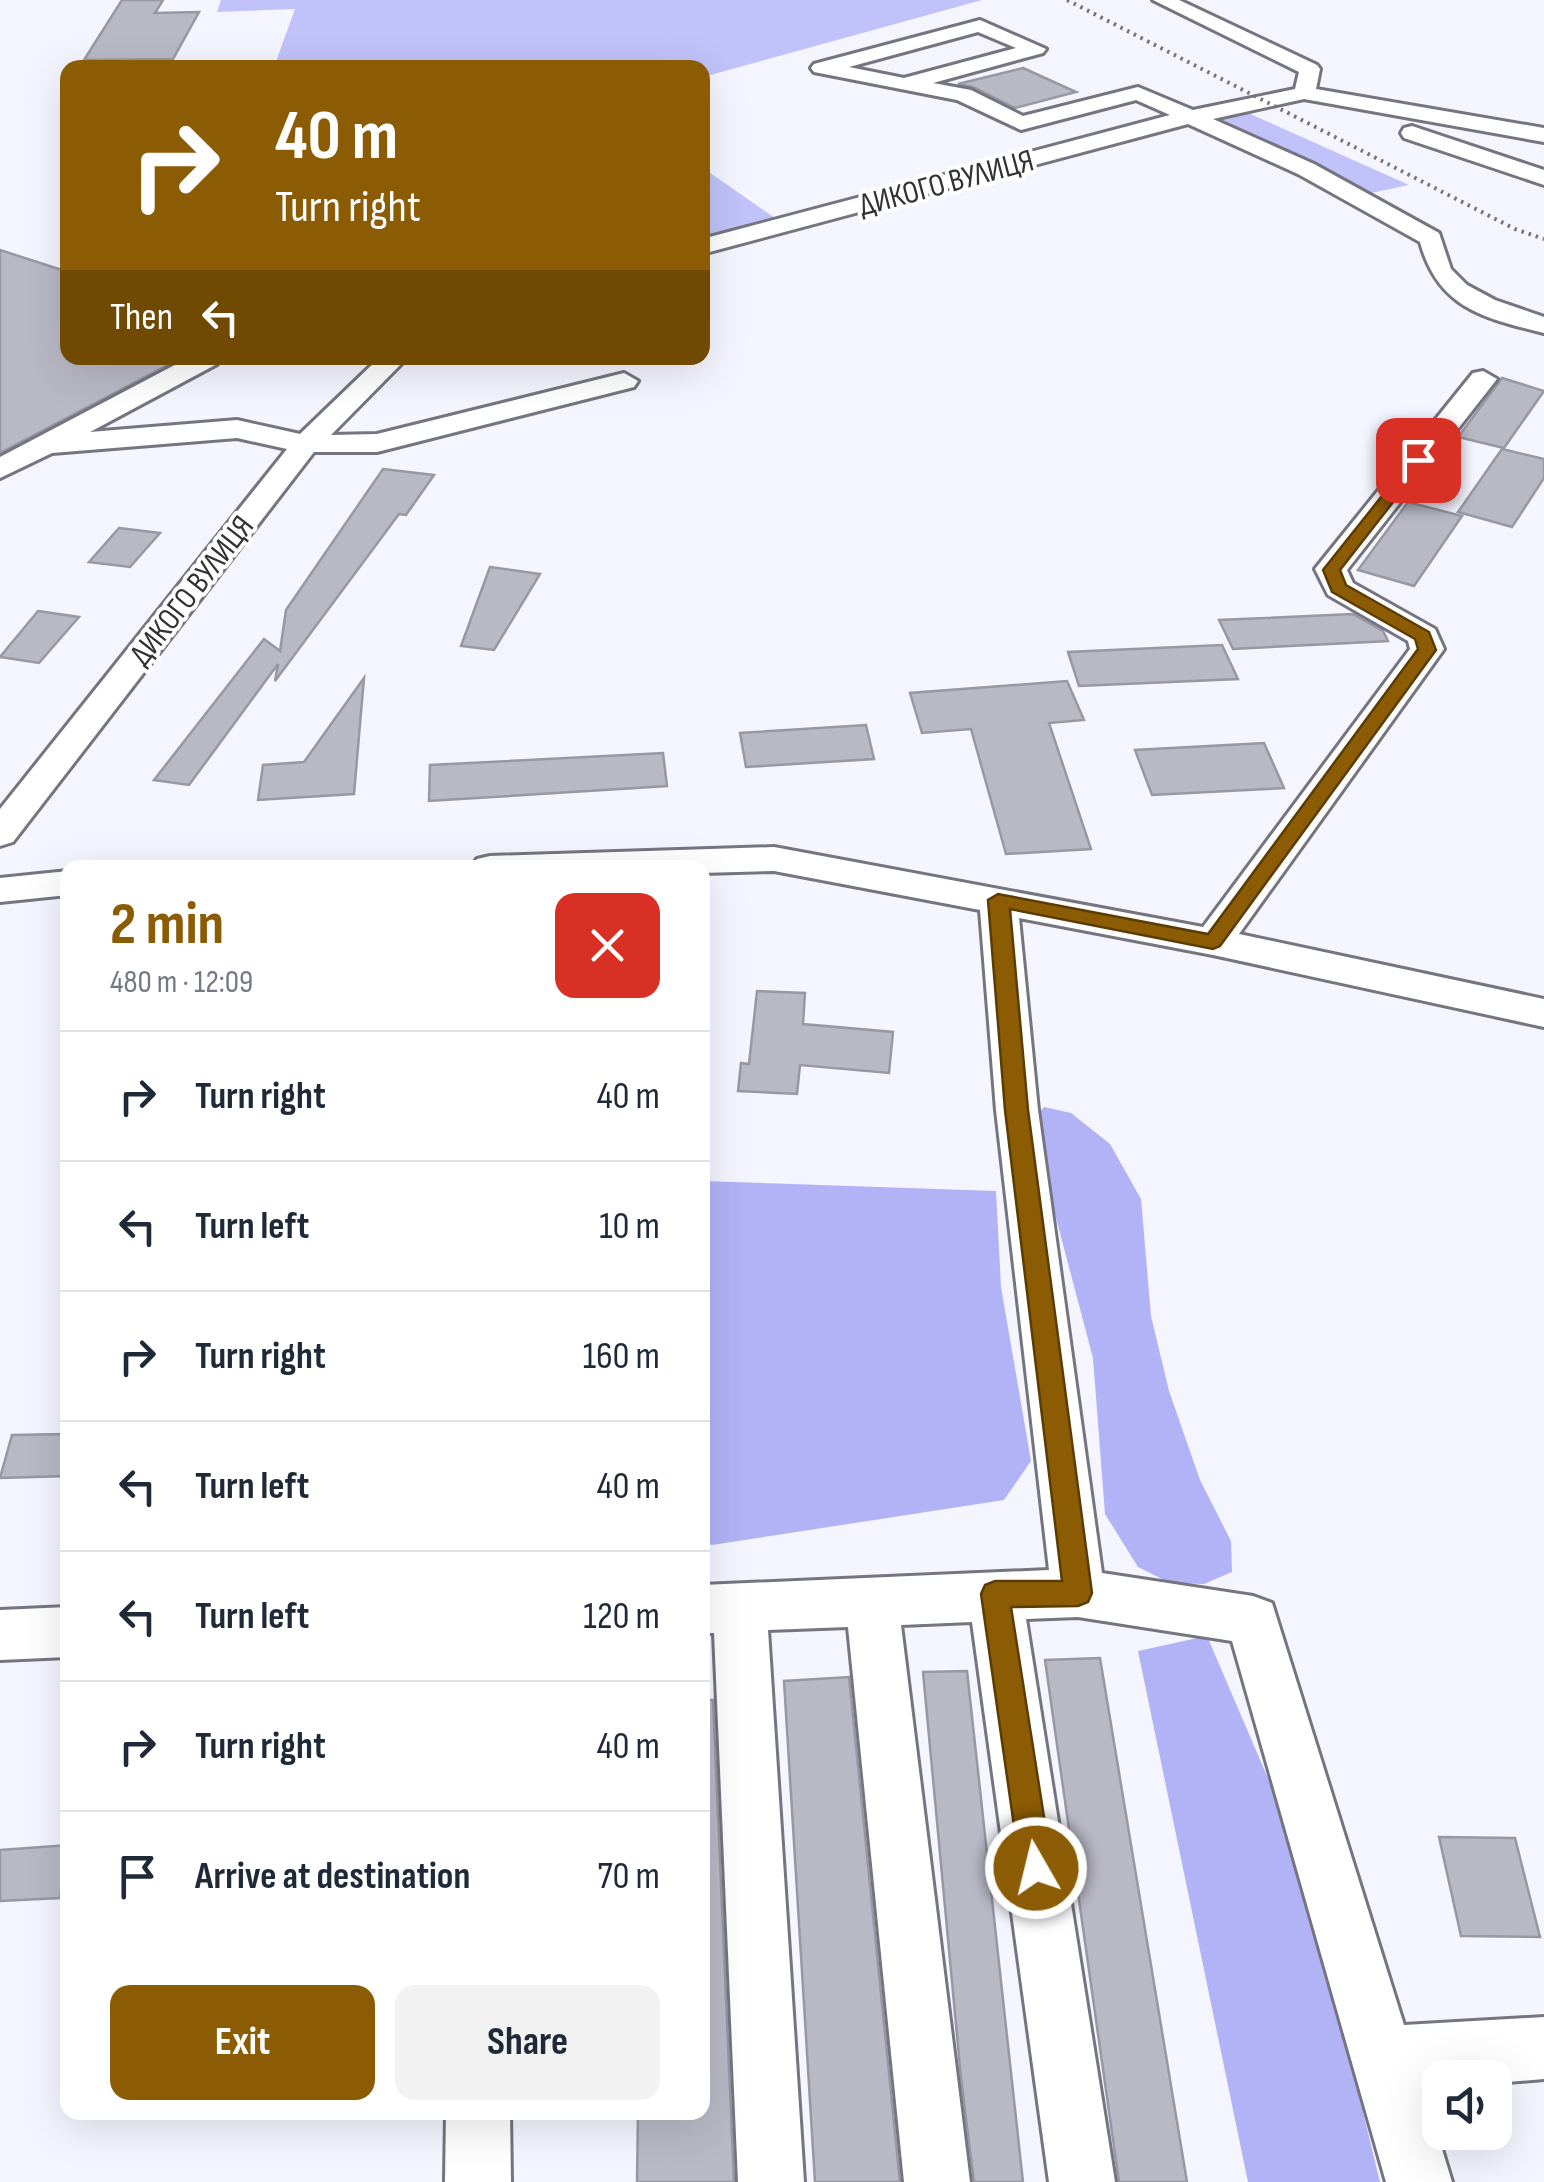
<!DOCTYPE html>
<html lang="en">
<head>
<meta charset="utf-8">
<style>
  body { margin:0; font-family:"Sofia Sans Condensed",sans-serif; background:#f2f2f3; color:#1f2937; height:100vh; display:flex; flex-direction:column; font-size:38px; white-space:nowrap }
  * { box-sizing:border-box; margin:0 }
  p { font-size:32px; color:#747a83 }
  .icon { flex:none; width:55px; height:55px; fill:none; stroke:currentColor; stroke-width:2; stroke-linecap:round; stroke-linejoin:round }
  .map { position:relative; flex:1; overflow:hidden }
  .panel { position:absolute; left:60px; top:860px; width:650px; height:1260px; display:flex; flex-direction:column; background:#fff; border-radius:20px; box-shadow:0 10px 40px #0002 }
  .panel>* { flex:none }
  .banner { position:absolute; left:60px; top:60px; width:650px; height:305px; border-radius:20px; box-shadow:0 10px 40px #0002; background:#8c5c04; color:#fff; overflow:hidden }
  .controls { position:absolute; left:1422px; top:2060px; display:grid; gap:20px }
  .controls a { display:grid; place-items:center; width:90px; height:90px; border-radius:20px; background:#fff; box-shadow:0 10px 40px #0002; font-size:50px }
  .pin { position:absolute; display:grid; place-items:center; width:85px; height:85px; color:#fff; margin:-42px; border-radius:20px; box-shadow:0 5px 15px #0006 }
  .me { position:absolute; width:110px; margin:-55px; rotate:352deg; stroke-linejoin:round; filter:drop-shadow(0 0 8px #0008) }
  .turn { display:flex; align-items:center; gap:35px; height:210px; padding:0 50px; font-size:45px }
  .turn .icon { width:130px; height:130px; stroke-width:2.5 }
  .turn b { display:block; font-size:70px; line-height:85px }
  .then { display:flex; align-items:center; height:95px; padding:0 50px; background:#0003; gap:20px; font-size:38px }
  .round { display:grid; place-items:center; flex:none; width:105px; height:105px; border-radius:20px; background:#f2f2f3 }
  .summary { display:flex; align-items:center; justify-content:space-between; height:170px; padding:0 50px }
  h1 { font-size:60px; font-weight:700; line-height:75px; color:#8c5c04 }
  .cta { display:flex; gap:20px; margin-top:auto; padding:20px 50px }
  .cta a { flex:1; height:115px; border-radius:20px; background:#8c5c04; color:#fff; font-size:40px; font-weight:700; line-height:115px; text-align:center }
  .cta a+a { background:#f2f2f3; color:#1f2937 }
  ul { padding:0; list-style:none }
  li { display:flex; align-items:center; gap:30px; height:130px; padding:0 50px; border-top:2px solid #e0e1e3 }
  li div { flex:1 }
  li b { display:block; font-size:38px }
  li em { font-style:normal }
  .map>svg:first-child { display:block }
  .green { fill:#c1c2fa }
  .forest { fill:#b2b3f6 }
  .building { fill:#b8b9c5; stroke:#9798a3; stroke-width:2.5 }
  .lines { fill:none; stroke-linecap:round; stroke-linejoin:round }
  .minor-casing { stroke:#757580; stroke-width:6 }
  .minor { fill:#fff; fill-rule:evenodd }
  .rail { stroke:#75757c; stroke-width:4; stroke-dasharray:2.5 5; stroke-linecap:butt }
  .route { fill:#8c5c04; stroke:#5b3c03; stroke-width:2.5 }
  .labels { text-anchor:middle; stroke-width:8; stroke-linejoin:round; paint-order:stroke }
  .far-street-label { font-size:32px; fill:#313136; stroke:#fff }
</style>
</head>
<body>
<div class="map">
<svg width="1544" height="2182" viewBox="0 0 1544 2182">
  <rect width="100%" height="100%" fill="#f5f5ff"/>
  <!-- green -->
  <g class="green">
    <polygon points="221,0 982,0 703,77 702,68 274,67 295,9 217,12"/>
    <polygon points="1237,108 1409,185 1357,196 1189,117"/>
    <polygon points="703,168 785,225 703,247"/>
  </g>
  <!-- forest -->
  <g class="forest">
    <polygon points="1044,1107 1071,1113 1110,1144 1141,1199 1151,1316 1169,1391 1200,1480 1231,1541 1232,1572 1204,1584 1170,1583 1138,1567 1105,1514 1093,1358 1031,1123"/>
    <polygon points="703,1181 996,1191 1001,1287 1031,1461 1004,1500 712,1545 703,1543"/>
    <polygon points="1207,1636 1300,1853 1380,2182 1248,2182 1138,1651"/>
  </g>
  <!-- building -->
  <g class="building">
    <polygon points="122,0 163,0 155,13 199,12 173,59 84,60"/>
    <polygon points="1023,68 1076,92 1015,108 973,87 958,84"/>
    <polygon points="0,250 68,272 68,358 181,358 0,453"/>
    <polygon points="1502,378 1544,391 1504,448 1458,437"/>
    <polygon points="1502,449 1544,459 1544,478 1512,527 1458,512"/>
    <polygon points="383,469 434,475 406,515 399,514 275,681 278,664 189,785 154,780 264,639 280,651 286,610"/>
    <polygon points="1408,502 1462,516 1414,586 1358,570"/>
    <polygon points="119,528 160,533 130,567 89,562"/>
    <polygon points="490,567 540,574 494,650 461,646"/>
    <polygon points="38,611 79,617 39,663 0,657"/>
    <polygon points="1353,614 1383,631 1388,641 1233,649 1219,620"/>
    <polygon points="1222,645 1238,679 1079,686 1068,652"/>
    <polygon points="364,678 354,794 258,800 263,765 304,762"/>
    <polygon points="1067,681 1084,720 1049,723 1091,849 1006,854 971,729 922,733 910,693"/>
    <polygon points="866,725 874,759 746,767 740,733"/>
    <polygon points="1264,743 1284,788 1152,795 1135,750"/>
    <polygon points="663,753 667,786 429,801 430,765"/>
    <polygon points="757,991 805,993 803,1024 893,1032 889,1073 800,1065 797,1094 738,1091 741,1063 749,1064"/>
    <polygon points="68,1434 68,1476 0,1478 12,1435"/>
    <polygon points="1100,1658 1187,2182 1119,2182 1045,1660"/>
    <polygon points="967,1671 1023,2182 974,2182 961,2078 923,1672"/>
    <polygon points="849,1677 900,2182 815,2182 784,1681"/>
    <polygon points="702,1700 713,1700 734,2182 637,2182 638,2112 702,2112"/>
    <polygon points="1439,1837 1515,1838 1540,1937 1461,1936"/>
    <polygon points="68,1845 60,1898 0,1901 0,1850"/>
  </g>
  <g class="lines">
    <!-- minor casing -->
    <g class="minor-casing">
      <g id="minor">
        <path d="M1153 0H1179L1317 65 1320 69 1316 89 1544 128V142L1304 99 1213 119 1314 164 1439 233 1451 269 1467 285 1495 300 1544 317V333C1483 318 1438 308 1420 242L1298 174 1188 124 702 254V239L1170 115 1136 100 1021 130 957 100 814 72 811 68 814 64 980 20 1046 49 1043 53 933 83 971 90 1023 116 1138 87 1193 110 1295 89 1299 72ZM978 32 1016 48 904 78 849 67Z"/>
        <polygon points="1412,126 1544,170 1544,185 1404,138 1401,133 1404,128"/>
        <polygon points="188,358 220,358 217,364 90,432 237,420 300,434 379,358 407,358 331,435 377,434 624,373 638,381 634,387 377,452 314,452 13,842 0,846 0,809 287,449 237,438 52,453 0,478 0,457"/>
        <polygon points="1483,371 1497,379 1347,570 1353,583 1435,629 1444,649 1239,934 1544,999 1544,1027 1213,955 1019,918 1038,1110 1102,1573 1253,1596 1272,1603 1404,2025 1544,2017 1544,2079 1495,2083 1495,2078 1440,2078 1440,2086 1423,2087 1452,2182 1386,2182 1232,1641 1078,1617 1026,1619 1115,2182 1049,2182 972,1622 901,1625 970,2182 904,2182 848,1627 768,1630 804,2182 738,2182 714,1633 702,1633 702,1585 1049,1570 996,1110 980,910 774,871 702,873 702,868 471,868 477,859 490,856 774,847 1203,927 1410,649 1408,641 1328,595 1315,569 1473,373"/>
        <polygon points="68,871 68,895 0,902 0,878"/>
        <polygon points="68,1607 68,1657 0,1660 0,1610"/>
        <polygon points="446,2112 510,2112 511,2182 445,2182"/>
      </g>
    </g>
    <!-- minor -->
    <use href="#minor" class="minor"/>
    <!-- rail -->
    <polyline class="rail" points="1067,0 1515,229 1544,239"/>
  </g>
  <!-- route -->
  <polygon class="route" points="1413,457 1426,460 1340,570 1346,585 1429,632 1436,650 1220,946 1213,949 1010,909 1028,1110 1092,1593 1088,1602 1078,1606 1011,1607 1052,1868 1047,1879 1036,1884 1025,1879 1020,1868 981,1594 985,1585 995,1581 1062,1581 1005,1110 988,900 998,894 1208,934 1418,649 1415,639 1332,592 1323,570"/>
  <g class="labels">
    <!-- far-street labels -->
    <g class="far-street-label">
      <text transform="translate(946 182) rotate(-15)" y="11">ДИКОГО ВУЛИЦЯ</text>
      <text transform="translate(191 590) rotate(-52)" y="11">ДИКОГО ВУЛИЦЯ</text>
    </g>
  </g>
</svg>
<div class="controls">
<a><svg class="icon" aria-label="sound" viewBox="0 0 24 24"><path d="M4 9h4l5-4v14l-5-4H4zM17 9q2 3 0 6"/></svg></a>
</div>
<div class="pin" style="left:1418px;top:460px;background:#d93025"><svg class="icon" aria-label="arrive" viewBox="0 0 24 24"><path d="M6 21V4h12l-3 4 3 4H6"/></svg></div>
<svg class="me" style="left:1036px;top:1868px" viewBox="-20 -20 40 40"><circle r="17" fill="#8c5c04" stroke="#fff" stroke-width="3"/><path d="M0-11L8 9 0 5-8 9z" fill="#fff"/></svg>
<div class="banner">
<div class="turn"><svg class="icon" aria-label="right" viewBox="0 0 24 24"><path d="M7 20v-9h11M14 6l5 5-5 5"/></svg><div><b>40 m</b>Turn right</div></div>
<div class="then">Then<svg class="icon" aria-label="left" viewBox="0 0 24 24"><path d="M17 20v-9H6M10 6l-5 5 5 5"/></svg></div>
</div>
<section class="panel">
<div class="summary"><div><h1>2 min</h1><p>480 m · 12:09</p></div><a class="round" style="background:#d93025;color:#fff"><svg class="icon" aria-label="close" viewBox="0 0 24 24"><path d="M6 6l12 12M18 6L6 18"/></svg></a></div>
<ul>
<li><svg class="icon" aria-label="right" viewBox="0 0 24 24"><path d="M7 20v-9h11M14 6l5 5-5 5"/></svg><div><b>Turn right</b></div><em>40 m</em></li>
<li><svg class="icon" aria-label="left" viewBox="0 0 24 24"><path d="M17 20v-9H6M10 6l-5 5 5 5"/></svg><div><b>Turn left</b></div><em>10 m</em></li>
<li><svg class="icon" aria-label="right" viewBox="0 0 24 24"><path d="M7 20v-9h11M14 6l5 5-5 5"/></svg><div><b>Turn right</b></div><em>160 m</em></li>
<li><svg class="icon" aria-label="left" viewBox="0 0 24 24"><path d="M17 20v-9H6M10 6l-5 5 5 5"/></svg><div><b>Turn left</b></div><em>40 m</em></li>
<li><svg class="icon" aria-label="left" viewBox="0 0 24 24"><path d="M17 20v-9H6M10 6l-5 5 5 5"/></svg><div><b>Turn left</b></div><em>120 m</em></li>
<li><svg class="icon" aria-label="right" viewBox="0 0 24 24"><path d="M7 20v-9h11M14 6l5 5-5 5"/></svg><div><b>Turn right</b></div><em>40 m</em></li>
<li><svg class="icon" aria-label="arrive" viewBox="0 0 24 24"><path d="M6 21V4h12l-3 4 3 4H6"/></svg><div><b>Arrive at destination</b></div><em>70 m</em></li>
</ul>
<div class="cta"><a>Exit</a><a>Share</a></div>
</section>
</div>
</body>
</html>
